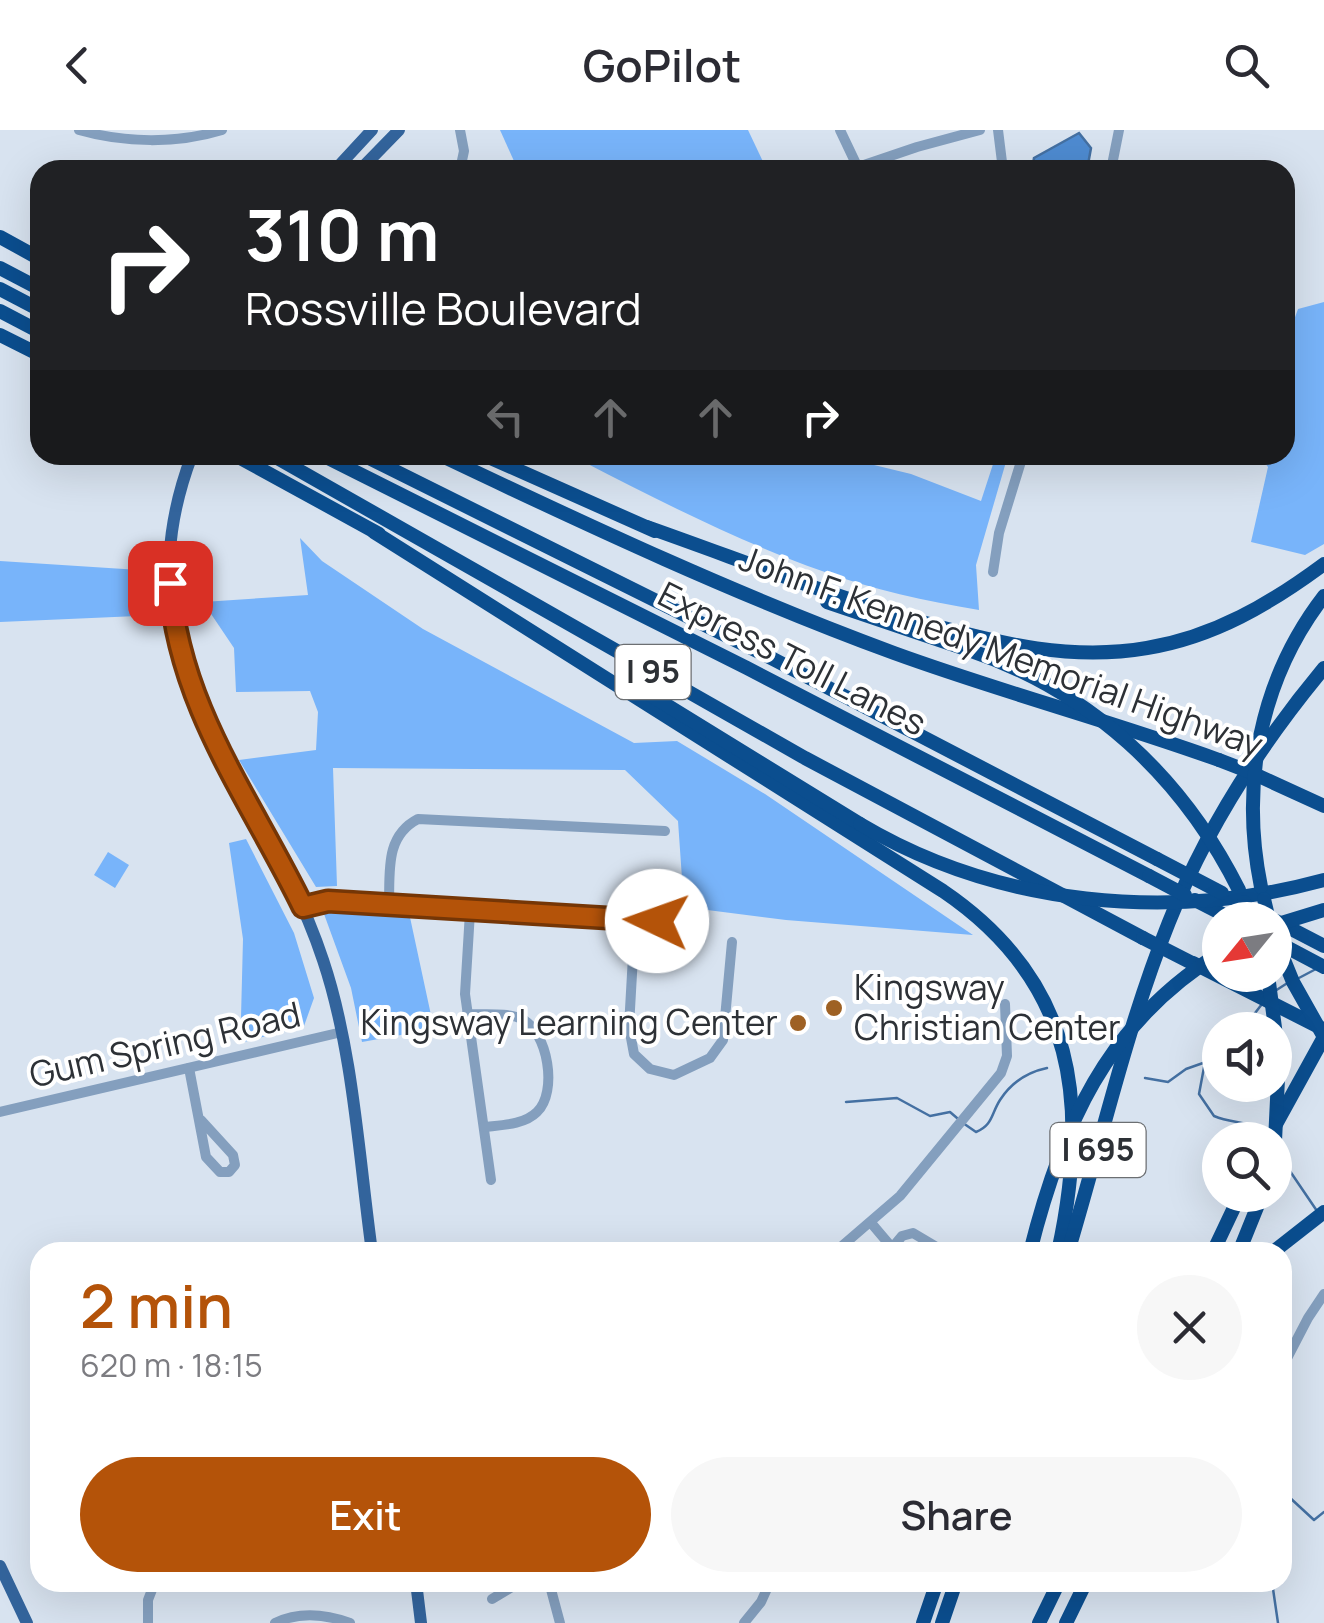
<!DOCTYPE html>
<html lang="en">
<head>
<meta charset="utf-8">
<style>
  body { margin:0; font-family:Manrope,sans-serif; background:#f7f7f7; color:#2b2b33; height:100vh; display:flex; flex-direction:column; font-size:38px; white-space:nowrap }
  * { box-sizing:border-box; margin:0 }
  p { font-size:32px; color:#7c7c81 }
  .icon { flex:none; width:55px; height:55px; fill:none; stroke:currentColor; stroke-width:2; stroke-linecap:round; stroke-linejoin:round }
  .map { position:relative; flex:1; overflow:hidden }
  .details { position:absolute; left:30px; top:1112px; width:1262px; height:350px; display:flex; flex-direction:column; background:#fff; border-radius:30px; box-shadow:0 10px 40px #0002 }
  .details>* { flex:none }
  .top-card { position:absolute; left:30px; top:30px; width:1265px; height:305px; border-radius:30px; box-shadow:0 10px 40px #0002; background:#202124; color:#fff; overflow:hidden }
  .needle { width:65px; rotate:240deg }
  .controls { position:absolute; left:1202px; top:772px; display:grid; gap:20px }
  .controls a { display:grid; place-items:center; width:90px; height:90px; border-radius:50%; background:#fff; box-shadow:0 10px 40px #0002; font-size:50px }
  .pin { position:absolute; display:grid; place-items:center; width:85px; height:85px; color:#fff; margin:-42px; border-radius:20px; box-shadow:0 5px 15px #0006 }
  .me { position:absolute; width:110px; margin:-55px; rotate:273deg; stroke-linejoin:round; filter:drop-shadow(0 0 8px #0008) }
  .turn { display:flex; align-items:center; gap:35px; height:210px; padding:0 50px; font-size:45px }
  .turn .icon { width:130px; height:130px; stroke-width:2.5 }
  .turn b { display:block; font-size:70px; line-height:85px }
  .lanes { display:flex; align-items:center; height:95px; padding:0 50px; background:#0003; justify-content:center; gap:50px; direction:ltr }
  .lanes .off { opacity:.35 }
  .round { display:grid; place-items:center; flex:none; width:105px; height:105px; border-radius:52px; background:#f7f7f7 }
  .headline { display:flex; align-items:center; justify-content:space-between; height:170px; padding:0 50px }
  h1 { font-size:60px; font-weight:600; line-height:75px; color:#b45309 }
  .action { display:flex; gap:20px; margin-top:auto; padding:20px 50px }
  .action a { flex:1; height:115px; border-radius:60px; background:#b45309; color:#fff; font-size:40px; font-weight:600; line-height:115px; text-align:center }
  .action a+a { background:#f7f7f7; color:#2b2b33 }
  header { display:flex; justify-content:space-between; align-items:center; height:130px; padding:0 50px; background:#fff; font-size:45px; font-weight:600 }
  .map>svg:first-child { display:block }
  .green { fill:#78b4fa }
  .water { fill:#4e8bd1; stroke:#4470a2; stroke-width:2.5 }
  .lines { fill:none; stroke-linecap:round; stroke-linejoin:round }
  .stream { stroke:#4470a2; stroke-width:2.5 }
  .minor { stroke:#849fbe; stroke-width:10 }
  .major { stroke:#33649c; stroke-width:12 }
  .highway { stroke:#0b4e8f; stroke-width:14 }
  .highway-bridge { stroke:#0b4e8f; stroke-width:14 }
  .route-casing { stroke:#753606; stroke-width:25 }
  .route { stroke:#b45309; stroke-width:18 }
  .poi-dot { fill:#9e6124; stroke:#fff; stroke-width:4 }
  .labels { text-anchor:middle; stroke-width:8; stroke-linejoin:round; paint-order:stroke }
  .shield { fill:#fff; stroke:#6c6f72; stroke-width:2.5 }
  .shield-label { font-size:32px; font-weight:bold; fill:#2d3136 }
  .street-label { font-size:35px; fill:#2d3136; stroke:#fff }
  .poi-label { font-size:35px; fill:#2d3136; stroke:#fff; text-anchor:start }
</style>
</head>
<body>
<header><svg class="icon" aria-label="back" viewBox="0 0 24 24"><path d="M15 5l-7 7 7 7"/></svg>GoPilot<svg class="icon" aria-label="search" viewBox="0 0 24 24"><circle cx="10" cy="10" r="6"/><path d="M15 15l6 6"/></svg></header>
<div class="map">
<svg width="1324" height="1493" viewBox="0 0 1324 1493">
  <rect width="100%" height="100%" fill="#d8e3f0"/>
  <!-- green -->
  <g class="green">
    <polygon points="500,0 748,0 767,40 518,40"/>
    <polygon points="1324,172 1324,414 1305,425 1251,412 1268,337 1259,325 1285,325 1285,215 1298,179"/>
    <path d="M581 325H833L911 344 981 371 996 325H1008L976 435 979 480C926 471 873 460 822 441 743 413 659 371 584 332Z"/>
    <polygon points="300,408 322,431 423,499 634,613 677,611 765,664 973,805 786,790 684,777 678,691 625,640 333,638 337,756 316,757 239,630 316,620 318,582 310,561 236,562 234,518 203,472 308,465"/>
    <polygon points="0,431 155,441 160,485 0,492"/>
    <polygon points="246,709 294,803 314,868 304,896 244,912 241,887 243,809 229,713"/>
    <polygon points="108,722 129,735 115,758 94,745"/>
    <polygon points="337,771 408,778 434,899 362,912 351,858 324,784"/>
  </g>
  <!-- water -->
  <polygon class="water" points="1079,3 1091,18 1087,40 1032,40 1034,28"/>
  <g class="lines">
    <!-- stream -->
    <g class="stream">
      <polyline points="1297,849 1316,839"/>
      <polyline points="1275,861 1289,852"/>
      <polyline points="1242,900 1262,874"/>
      <path d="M1220 918 1205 932 1199 964 1214 986C1238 996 1249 987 1268 1010"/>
      <polyline points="1145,948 1168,952 1186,939 1203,933"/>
      <polyline points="846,972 897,968 930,986 950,982 957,988"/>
      <path d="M963 993 976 1002C993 995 991 984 1000 970 1011 953 1028 942 1047 938"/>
      <polyline points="1275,1019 1317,1081"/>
      <polyline points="1282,1368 1288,1366 1314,1390 1324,1382"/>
      <polyline points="1272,1452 1278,1493"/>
    </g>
    <!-- minor -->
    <g class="minor">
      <path d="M79 0C124 13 177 14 222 0"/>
      <polyline points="460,0 464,21 460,40"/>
      <polyline points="840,0 859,40"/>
      <polyline points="998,0 1003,40"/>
      <polyline points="858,37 917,17 980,0"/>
      <polyline points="1111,40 1119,0"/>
      <polyline points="993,442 999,403 1023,325"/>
      <path d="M389 774C390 741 385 706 418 689L665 701"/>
      <polyline points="303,777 328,771 679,792"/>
      <polyline points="470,782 465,864 491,1050"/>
      <polyline points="635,791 629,897 634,924 650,939 674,945 710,928 723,910 732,812"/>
      <path d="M467 884C484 885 507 882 522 889 548 902 558 962 537 982 524 995 501 995 484 997"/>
      <polyline points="189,938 206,1027 220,1042 229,1042 235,1035 233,1025 201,990"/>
      <polyline points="0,982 342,902"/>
      <polyline points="872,1094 894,1120"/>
      <polyline points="892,1118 902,1106 913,1103 945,1122"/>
      <polyline points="835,1122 900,1066 1001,943 1007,926 1005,874"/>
      <polyline points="1282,1238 1308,1188 1324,1164"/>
      <polyline points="549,1452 560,1493"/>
      <polyline points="492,1469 520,1452"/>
      <polyline points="148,1493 148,1470 155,1452"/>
      <path d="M275 1493C300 1481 325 1484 350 1493"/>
      <polyline points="744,1493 761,1472 770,1452"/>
    </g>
    <!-- major -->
    <g class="major">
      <polyline points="335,40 372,0"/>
      <polyline points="360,40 399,0"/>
      <path d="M192 325C112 536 263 648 323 830 353 919 359 1028 372 1122"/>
      <polyline points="0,1436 27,1493"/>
      <polyline points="416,1452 421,1493"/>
    </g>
    <!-- highway -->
    <g class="highway">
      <polyline points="0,107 40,129"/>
      <polyline points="0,138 40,159"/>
      <polyline points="0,159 40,180"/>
      <polyline points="0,181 40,202"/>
      <polyline points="0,205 40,225"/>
      <polyline points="235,325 379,404"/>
      <polyline points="272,325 805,628 1143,808"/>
      <polyline points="322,325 747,538 1149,746"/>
      <polyline points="363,325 775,530 1157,729"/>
      <path d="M440 325C589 396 739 466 894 523 1001 562 1111 591 1219 630"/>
      <polyline points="484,325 655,401"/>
      <path d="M647 397C741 430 833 467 929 494 1001 514 1072 531 1147 518 1214 507 1270 474 1324 434"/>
      <path d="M374 402 943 761C1077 852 1090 976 1058 1122"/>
      <polyline points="827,472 969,520"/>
      <polyline points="647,563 860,694"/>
      <polyline points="1250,642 1324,676"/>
      <polyline points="1195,770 1234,790"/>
      <polyline points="1276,791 1324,816"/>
      <polyline points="1275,811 1324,837"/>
      <polyline points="1193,833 1321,898"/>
      <polyline points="1276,994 1324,907"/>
      <path d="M1068 1122C1101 1013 1126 899 1169 792 1206 699 1260 615 1324 538"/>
      <polyline points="1213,1122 1240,1065"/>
      <polyline points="1239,1122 1262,1065"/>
      <polyline points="1273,1122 1324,1082"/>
      <polyline points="923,1493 937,1452"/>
      <polyline points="942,1493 956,1452"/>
      <polyline points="1039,1493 1059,1452"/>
      <polyline points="1066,1493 1086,1452"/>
    </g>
    <!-- highway-bridge -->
    <g class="highway-bridge">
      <path d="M969 520C1090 561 1182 646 1239 760"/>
      <polyline points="1219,630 1250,642"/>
      <path d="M860 694C998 776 1170 792 1324 750"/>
      <polyline points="1157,729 1222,763"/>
      <polyline points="1149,746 1185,765"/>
      <path d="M1261 757C1240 654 1260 549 1324 466"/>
      <polyline points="1264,769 1269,790"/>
      <polyline points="1244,772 1251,790"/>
      <polyline points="1275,795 1324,780"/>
      <polyline points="1143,808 1192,833"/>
      <polyline points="1275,808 1293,852 1324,907"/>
      <polyline points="1268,845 1279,928 1275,1011"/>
      <path d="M1030 1122C1061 998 1106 893 1220 823"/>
    </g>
  </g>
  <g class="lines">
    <!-- route casing -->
    <g class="route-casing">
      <path id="route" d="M170 453C178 576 251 670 303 777L328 771 657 791"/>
    </g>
    <!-- route -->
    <use href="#route" class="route"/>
  </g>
  <!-- markers -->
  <g class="poi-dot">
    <circle cx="834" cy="878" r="10"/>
    <circle cx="798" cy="893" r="10"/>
  </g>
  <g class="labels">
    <!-- shield labels -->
    <g class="shield">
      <rect x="615.5" y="515" width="75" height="54" rx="8"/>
      <rect x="1050.5" y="993" width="95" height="54" rx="8"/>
    </g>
    <g class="shield-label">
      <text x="653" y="553">I 95</text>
      <text x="1098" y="1031">I 695</text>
    </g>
    <!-- street labels -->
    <g class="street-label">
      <text transform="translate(1001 522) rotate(20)" y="12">John F. Kennedy Memorial Highway</text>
      <text transform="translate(792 529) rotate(27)" y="12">Express Toll Lanes</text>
      <text transform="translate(165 915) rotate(-13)" y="12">Gum Spring Road</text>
    </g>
    <!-- poi labels -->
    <g class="poi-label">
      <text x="854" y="870">Kingsway<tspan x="854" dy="40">Christian Center</tspan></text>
      <text x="778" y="905" text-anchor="end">Kingsway Learning Center</text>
    </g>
  </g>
</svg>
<div class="controls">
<a><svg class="needle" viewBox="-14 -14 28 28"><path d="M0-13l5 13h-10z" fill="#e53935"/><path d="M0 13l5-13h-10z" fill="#7c7c81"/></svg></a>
<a><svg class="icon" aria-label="sound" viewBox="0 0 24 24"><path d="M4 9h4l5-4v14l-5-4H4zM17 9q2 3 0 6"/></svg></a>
<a><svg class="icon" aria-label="search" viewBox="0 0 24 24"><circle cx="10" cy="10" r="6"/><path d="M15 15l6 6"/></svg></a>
</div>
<div class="pin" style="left:170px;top:453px;background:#d93025"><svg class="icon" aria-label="arrive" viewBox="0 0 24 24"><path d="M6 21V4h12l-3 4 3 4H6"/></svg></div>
<svg class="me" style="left:657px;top:791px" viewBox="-20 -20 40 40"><circle r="19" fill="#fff"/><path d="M0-13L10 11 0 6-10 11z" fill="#b45309"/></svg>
<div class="top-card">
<div class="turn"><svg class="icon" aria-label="right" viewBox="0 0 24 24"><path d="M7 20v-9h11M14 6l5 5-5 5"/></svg><div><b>310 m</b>Rossville Boulevard</div></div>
<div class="lanes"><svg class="icon off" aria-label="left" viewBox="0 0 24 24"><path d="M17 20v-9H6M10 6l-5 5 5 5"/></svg><svg class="icon off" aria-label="ahead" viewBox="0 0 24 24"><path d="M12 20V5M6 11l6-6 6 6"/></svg><svg class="icon off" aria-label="ahead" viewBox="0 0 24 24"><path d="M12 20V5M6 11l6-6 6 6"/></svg><svg class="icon" aria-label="right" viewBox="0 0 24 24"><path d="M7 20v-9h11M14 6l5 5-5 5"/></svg></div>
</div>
<section class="details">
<div class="headline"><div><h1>2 min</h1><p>620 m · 18:15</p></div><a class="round"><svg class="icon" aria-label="close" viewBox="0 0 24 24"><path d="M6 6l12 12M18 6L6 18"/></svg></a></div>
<div class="action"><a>Exit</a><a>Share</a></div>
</section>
</div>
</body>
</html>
